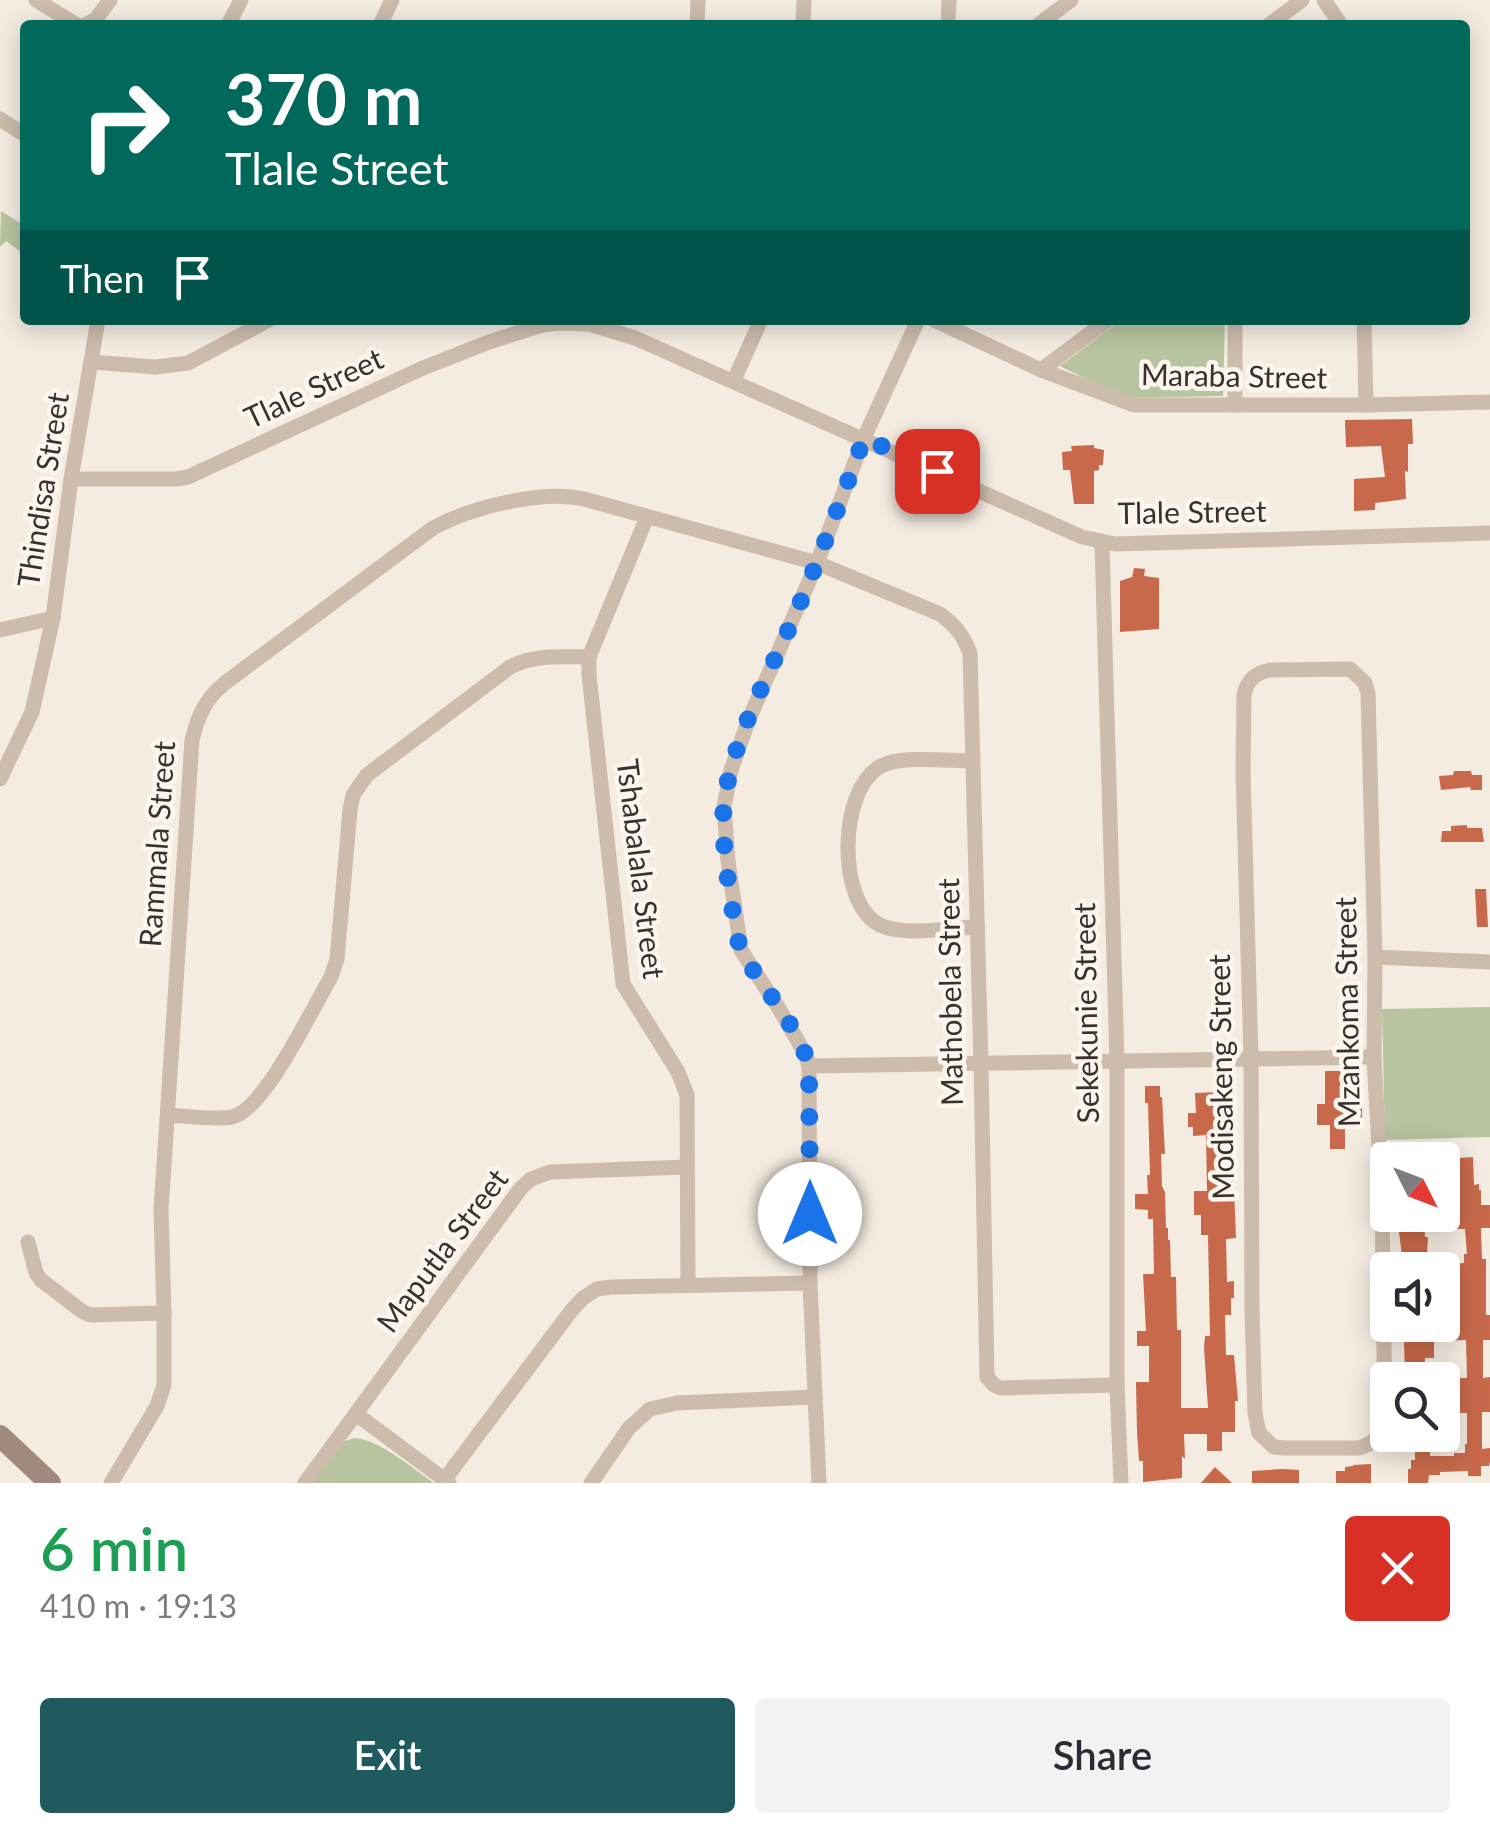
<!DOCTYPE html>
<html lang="en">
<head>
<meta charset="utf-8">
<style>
  body { margin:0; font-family:Lato,sans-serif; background:#f2f2f3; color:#2b2b33; height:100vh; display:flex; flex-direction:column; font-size:38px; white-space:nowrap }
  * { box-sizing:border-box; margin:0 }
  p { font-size:32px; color:#7c7c81 }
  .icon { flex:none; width:55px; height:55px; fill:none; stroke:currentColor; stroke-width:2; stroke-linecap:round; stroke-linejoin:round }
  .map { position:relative; height:1483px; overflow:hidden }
  .drawer { display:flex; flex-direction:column; background:#fff; flex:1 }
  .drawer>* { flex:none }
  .banner { position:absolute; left:20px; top:20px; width:1450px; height:305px; border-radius:10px; box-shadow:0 5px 25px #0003; background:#00695c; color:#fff; overflow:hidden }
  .needle { width:65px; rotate:132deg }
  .controls { position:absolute; left:1370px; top:1142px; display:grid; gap:20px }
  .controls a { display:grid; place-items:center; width:90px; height:90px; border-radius:10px; background:#fff; box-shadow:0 5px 25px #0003; font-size:50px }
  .pin { position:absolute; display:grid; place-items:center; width:85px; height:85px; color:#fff; margin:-42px; border-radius:20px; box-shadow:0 5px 15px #0006 }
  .me { position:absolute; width:110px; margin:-55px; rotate:0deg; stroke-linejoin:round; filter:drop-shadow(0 0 8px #0008) }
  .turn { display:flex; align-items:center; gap:35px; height:210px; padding:0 40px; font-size:45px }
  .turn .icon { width:130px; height:130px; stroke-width:2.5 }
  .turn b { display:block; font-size:70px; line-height:85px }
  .then { display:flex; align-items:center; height:95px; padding:0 40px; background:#0003; gap:20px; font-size:38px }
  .round { display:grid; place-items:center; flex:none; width:105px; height:105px; border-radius:10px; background:#f2f2f3 }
  .summary { display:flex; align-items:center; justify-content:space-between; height:170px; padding:0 40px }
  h1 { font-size:60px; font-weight:600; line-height:75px; color:#1e9e55 }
  .button { display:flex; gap:20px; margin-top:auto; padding:20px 40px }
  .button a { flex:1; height:115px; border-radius:10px; background:#1f5a5e; color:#fff; font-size:40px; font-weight:600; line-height:115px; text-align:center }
  .button a+a { background:#f2f2f3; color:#2b2b33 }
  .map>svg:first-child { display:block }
  .green { fill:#b8c4a0 }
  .building { fill:#c8694b }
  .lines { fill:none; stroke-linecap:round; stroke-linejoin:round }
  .street { stroke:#cdbbac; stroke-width:15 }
  .secondary { stroke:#a18a7d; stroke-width:22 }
  .route { stroke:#1a73e8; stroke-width:18; stroke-dasharray:0 32.4 }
  .labels { text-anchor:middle; stroke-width:9; stroke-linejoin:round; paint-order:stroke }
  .street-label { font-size:30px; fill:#3b302b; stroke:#fbf5ee }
</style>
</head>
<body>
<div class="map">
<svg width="1490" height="1483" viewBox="0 0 1490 1483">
  <rect width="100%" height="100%" fill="#f4ebe1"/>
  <!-- green -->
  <g class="green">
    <polygon points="1,211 25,226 25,255 6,241 0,247"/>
    <polygon points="1121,320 1225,320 1223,396 1123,398 1060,366"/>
    <polygon points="1490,1007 1490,1137 1385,1140 1382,1009"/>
    <path d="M354 1438C379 1439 413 1469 434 1483H312L345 1441Z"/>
  </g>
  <!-- building -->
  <g class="building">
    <polygon points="1412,419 1413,444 1408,444 1408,472 1405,471 1406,499 1375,503 1375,510 1354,511 1354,479 1385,477 1381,446 1346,447 1345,420"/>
    <polygon points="1094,445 1094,448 1104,450 1103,465 1099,465 1099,470 1094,471 1094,504 1074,504 1070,470 1063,470 1062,452 1072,451 1071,446"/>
    <polygon points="1134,568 1145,569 1144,576 1159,578 1159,629 1120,632 1120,581 1132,577"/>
    <polygon points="1454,771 1471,771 1472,775 1482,775 1482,790 1471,790 1470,787 1441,790 1439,776 1453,775"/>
    <polygon points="1467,825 1467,828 1482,828 1484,842 1441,842 1442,831 1451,831 1451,826"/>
    <polygon points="1475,889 1486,889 1488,927 1477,927"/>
    <polygon points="1325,1071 1348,1071 1348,1074 1356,1073 1356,1087 1362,1086 1362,1125 1345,1125 1345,1149 1330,1149 1330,1125 1317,1125 1317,1104 1325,1104"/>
    <polygon points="1145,1086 1160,1086 1160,1097 1162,1097 1165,1154 1161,1154 1162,1186 1165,1192 1166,1228 1168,1228 1168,1240 1170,1240 1171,1277 1176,1277 1177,1330 1181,1330 1181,1408 1208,1408 1204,1348 1205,1336 1210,1336 1208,1235 1201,1235 1201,1215 1194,1215 1194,1191 1207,1191 1206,1135 1193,1136 1193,1127 1188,1127 1188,1113 1196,1113 1195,1093 1220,1092 1220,1107 1225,1107 1225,1125 1229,1125 1233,1164 1236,1238 1226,1239 1227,1282 1234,1281 1234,1298 1231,1298 1231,1315 1225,1315 1226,1355 1234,1355 1238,1401 1235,1401 1235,1432 1222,1432 1222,1451 1207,1451 1207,1434 1184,1434 1185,1459 1182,1456 1182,1478 1143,1482 1143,1461 1139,1461 1137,1432 1136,1382 1149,1382 1149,1346 1137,1346 1137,1331 1146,1331 1143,1274 1154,1274 1153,1219 1148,1219 1148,1210 1135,1209 1135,1194 1148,1194 1147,1175 1150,1175 1148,1103 1145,1103"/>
    <polygon points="1473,1157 1474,1185 1479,1184 1479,1190 1481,1190 1481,1205 1490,1205 1490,1228 1481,1228 1482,1259 1486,1259 1486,1315 1490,1315 1490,1340 1483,1340 1483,1378 1490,1377 1490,1412 1482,1412 1482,1449 1490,1448 1490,1461 1489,1466 1481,1466 1481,1476 1468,1476 1468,1471 1440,1472 1440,1475 1429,1475 1428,1483 1408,1483 1408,1469 1411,1469 1411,1460 1415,1460 1415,1435 1430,1435 1430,1456 1454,1456 1454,1453 1465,1453 1465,1444 1467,1444 1467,1413 1451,1413 1450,1381 1453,1381 1453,1378 1467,1378 1466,1340 1434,1341 1434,1358 1425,1358 1425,1380 1405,1380 1404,1340 1399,1340 1399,1325 1451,1325 1452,1264 1464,1263 1464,1254 1467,1254 1465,1229 1451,1229 1451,1208 1456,1208 1456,1196 1460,1196 1459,1158"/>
    <polygon points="1394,1215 1424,1215 1425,1237 1428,1237 1427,1255 1402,1256 1399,1232 1395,1232"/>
    <polygon points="1371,1464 1371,1483 1336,1483 1336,1471 1345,1471 1345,1467 1353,1466 1353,1465"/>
    <polygon points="1215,1467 1232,1483 1201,1483"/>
    <polygon points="1282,1469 1299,1470 1299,1483 1252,1483 1252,1471"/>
  </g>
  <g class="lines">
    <!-- street -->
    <g class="street">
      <polyline points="36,0 77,25"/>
      <polyline points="1324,0 1341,25"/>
      <polyline points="85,25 96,19 110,0"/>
      <polyline points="228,25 241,0"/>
      <polyline points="380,25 392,0"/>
      <polyline points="697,25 698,0"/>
      <polyline points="803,25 804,0"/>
      <polyline points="948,25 949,0"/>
      <polyline points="1038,25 1071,0"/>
      <polyline points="1269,25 1302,0"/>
      <polyline points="0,119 25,135"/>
      <polyline points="934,320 1041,370 1134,405 1366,405 1490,402"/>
      <polyline points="1235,320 1235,405"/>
      <polyline points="1364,320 1366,405"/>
      <polyline points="92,362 155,367 188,363 269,320"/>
      <polyline points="1041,370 1108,320"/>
      <polyline points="734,380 761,320"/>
      <polyline points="71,479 176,479 188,477 423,368 489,342 542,325 561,323 589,324 635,338 1082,537 1115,544 1490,533"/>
      <polyline points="647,517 589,657 589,675 623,984 678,1072 687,1095 688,1283"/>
      <polyline points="1102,543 1117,1061 1117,1385 1121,1483"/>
      <polyline points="0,630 53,618"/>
      <path d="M1350 669 1365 683 1368 693 1375 957 1374 1057 1382 1202 1385 1421C1381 1436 1375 1443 1359 1448H1284L1274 1447 1259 1433 1255 1413 1252 1311 1251 1058 1243 771 1244 695C1247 680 1255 673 1270 670Z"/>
      <path d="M972 761C948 761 902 755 881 766 838 789 837 901 878 924 901 937 951 928 977 927"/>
      <polyline points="0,779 32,712 53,618 71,479 98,320"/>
      <polyline points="1375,957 1490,962"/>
      <polyline points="809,1066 1374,1057"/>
      <path d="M168 1115C188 1116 212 1120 232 1117 264 1111 313 1007 331 977L337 959 350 810 353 795 367 775 510 667C535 654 561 657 589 657"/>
      <polyline points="28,1242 36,1273 41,1280 83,1312 91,1315 164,1313"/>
      <polyline points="356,1414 449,1483"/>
      <polyline points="445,1479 571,1311 583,1298 597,1289 611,1287 810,1283"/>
      <path d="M111 1483 157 1406 164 1385V1313L161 1210 192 740C198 716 205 699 225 683L433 528C470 508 542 489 584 499L817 563 940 614C956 626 963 635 970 653L981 1064 987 1377 994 1385 1001 1388 1117 1385"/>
      <polyline points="305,1483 521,1188 531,1179 550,1172 687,1167"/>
      <polyline points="591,1483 629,1428 650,1409 677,1403 815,1397"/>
      <polyline points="819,1483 810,1283 809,1066 806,1055 778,1007 741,950 728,861 724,807 731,770 749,719 817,563 864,438 918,320"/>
    </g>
    <!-- secondary -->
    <polyline class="secondary" points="0,1436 50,1483"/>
  </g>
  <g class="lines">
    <!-- route -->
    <path class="route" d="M810 1214 809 1066C801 1036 778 1006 760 980 751 967 742 955 738 940 731 905 720 838 724 803 732 741 766 680 791 624 818 563 841 500 864 438L937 471"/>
  </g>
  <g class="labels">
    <!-- street labels -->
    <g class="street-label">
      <text transform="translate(1234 377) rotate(1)" y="10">Maraba Street</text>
      <text transform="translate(314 389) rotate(-25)" y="10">Tlale Street</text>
      <text transform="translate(44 490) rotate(-81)" y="10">Thindisa Street</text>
      <text transform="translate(1192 513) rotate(-1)" y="10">Tlale Street</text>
      <text transform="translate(158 844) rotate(-86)" y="10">Rammala Street</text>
      <text transform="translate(640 869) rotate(83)" y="10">Tshabalala Street</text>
      <text transform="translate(951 992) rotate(-91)" y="10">Mathobela Street</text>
      <text transform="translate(1348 1012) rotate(-91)" y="10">Mzankoma Street</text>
      <text transform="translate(1087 1013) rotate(-91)" y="10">Sekekunie Street</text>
      <text transform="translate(1222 1077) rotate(-91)" y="10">Modisakeng Street</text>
      <text transform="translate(443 1251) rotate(-53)" y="10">Maputla Street</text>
    </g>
  </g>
</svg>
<div class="controls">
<a><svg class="needle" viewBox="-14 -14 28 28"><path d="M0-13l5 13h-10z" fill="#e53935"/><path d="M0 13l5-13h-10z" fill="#7c7c81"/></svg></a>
<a><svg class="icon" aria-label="sound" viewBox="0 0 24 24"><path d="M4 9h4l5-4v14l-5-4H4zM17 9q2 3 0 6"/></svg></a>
<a><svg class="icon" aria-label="search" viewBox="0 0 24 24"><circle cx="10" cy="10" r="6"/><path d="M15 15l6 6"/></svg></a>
</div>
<div class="pin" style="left:937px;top:471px;background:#d93025"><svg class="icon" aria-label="arrive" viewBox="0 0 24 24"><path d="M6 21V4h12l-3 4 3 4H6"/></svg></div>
<svg class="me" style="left:810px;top:1214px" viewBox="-20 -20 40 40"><circle r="19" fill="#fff"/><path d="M0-13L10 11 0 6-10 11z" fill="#1a73e8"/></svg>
<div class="banner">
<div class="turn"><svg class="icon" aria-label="right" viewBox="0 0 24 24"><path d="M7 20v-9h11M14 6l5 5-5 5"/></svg><div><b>370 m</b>Tlale Street</div></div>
<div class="then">Then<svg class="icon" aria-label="arrive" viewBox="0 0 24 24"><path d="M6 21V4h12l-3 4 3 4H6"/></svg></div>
</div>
</div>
<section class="drawer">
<div class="summary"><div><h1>6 min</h1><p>410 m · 19:13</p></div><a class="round" style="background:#d93025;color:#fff"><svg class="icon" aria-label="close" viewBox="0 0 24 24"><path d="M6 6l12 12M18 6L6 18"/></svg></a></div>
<div class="button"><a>Exit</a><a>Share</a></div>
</section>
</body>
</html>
